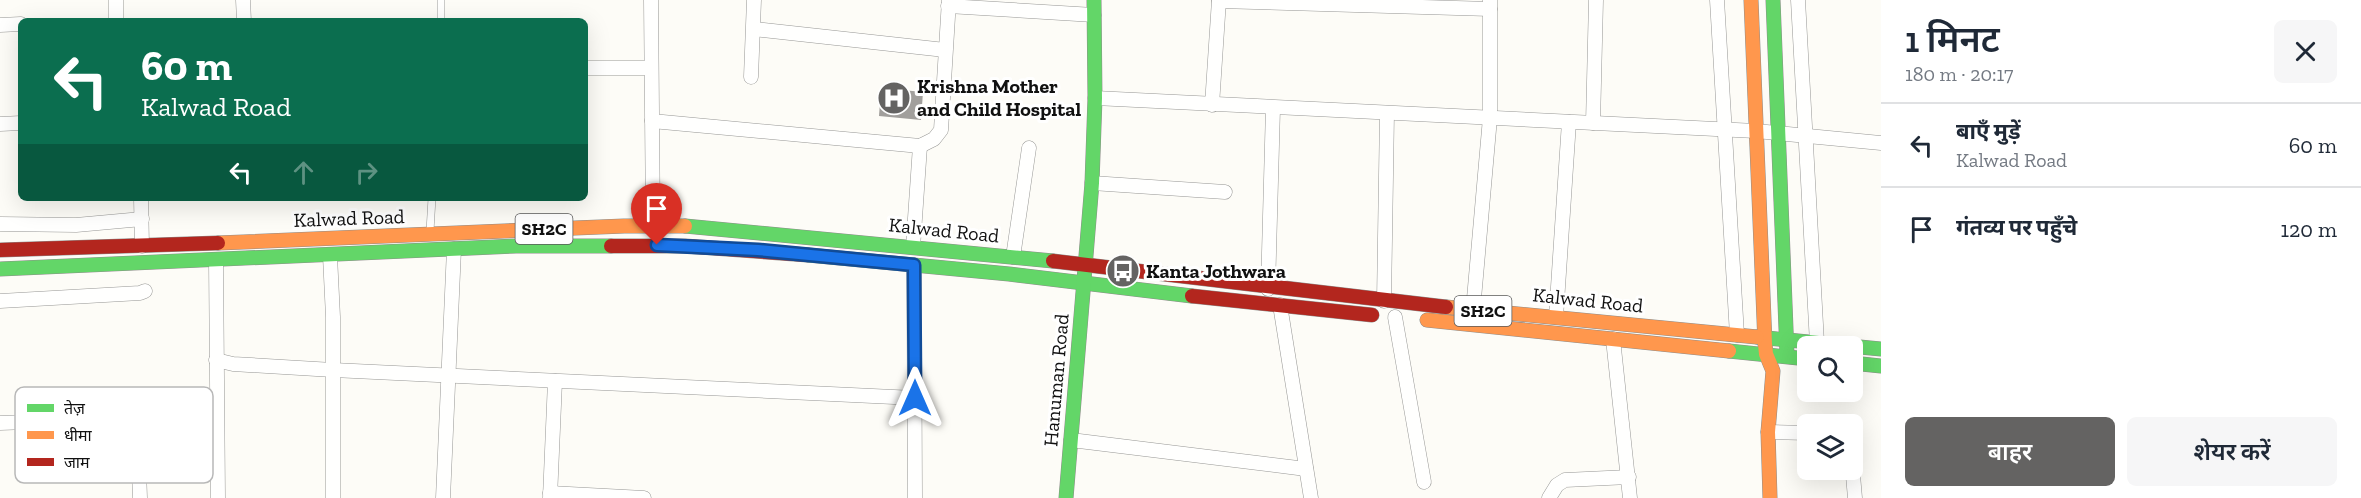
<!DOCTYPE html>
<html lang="hi">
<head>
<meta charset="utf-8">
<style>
  body { margin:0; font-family:"Zilla Slab","Noto Sans Devanagari",serif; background:#f6f6f7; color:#1f2937; height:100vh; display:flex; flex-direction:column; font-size:22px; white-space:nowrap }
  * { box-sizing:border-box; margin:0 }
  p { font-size:20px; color:#747a83 }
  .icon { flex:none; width:33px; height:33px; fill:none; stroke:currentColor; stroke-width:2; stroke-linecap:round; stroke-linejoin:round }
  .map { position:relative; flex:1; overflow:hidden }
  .details { display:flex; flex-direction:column; background:#fff; width:480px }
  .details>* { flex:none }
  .hud { position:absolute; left:18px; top:18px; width:570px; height:183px; border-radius:9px; box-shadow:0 6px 24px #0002; background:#0b6e4f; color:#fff; overflow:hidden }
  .controls { position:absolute; left:1797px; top:336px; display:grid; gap:12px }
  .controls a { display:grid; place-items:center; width:66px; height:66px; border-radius:9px; background:#fff; box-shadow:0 6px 24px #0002; font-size:30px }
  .pin { position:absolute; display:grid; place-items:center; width:51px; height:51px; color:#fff; margin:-62px -26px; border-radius:50% 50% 50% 0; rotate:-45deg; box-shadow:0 0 6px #0007 }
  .pin .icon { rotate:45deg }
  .me { position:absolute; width:66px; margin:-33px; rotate:0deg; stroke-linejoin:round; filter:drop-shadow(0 0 4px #0008) }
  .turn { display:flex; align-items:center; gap:21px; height:126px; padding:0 24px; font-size:27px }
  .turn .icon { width:78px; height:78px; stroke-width:2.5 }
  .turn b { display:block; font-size:42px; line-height:51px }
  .lanes { display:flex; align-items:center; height:57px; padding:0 24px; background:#0003; justify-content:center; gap:30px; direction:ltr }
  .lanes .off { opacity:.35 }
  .round { display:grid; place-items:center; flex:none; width:63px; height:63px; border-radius:9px; background:#f6f6f7 }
  .summary { display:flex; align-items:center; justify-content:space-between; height:102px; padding:0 24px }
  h1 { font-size:36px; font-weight:600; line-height:45px }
  .primary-button { display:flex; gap:12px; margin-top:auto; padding:12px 24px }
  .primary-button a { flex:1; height:69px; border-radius:9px; background:#646362; color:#fff; font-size:24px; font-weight:600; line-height:69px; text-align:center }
  .primary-button a+a { background:#f6f6f7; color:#1f2937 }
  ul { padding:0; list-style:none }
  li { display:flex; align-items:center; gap:18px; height:84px; padding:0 24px; border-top:2px solid #e0e1e3 }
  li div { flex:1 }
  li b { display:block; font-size:22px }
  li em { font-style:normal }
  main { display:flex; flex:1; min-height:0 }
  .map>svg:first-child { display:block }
  .building { fill:#a19f9c }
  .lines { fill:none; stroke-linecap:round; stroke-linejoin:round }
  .lane-casing { stroke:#979795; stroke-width:8 }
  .street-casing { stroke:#979795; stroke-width:15 }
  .fast-casing { stroke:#8e8d8b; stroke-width:15 }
  .slow-casing { stroke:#8e8d8b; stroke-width:15 }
  .jam-casing { stroke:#8e8d8b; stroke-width:15 }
  .lane { stroke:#fffffe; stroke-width:7 }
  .street { stroke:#fffffe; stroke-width:14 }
  .fast { stroke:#63d668; stroke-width:14 }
  .slow { stroke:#ff974d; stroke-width:14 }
  .jam { stroke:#b3261e; stroke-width:14 }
  .route-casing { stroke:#114b97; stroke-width:15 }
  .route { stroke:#1a73e8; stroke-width:10 }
  .labels { text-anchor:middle; stroke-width:6; stroke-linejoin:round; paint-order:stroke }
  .shield { fill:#fff; stroke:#585858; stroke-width:1.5 }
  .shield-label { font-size:18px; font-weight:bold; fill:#111 }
  .poi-label { font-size:20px; font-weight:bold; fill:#111; stroke:#fff; text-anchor:start }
  .street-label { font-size:20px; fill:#111; stroke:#fff }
  .key { fill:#fff; stroke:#b8b8b8; stroke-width:1.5 }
  .key-label { font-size:16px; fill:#111 }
</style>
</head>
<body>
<main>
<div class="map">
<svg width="1881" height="498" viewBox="0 0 1881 498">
  <rect width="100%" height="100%" fill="#fdfcf7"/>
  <!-- building -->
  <polygon class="building" points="881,88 923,92 921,120 879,116"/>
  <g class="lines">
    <!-- lane casing -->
    <g class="lane-casing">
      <g id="lane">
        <polyline points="441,21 441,0"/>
        <polyline points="430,231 432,198"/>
      </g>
    </g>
    <!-- street casing -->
    <g class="street-casing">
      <g id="street">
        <polyline points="116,0 116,21"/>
        <polyline points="243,0 244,21"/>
        <polyline points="651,0 653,225"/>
        <polyline points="1717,0 1737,335"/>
        <polyline points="1798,0 1817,343"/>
        <polyline points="1219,1 1490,9"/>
        <polyline points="948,6 1094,15"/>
        <polyline points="0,25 21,24"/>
        <polyline points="754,29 945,50"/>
        <polyline points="585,68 651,68"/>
        <polyline points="751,77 754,0"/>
        <polyline points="1095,98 1756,131 1881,143"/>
        <polyline points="1212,105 1219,0"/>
        <polyline points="652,121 920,146 934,139 941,130 949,0"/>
        <polyline points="1593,123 1596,0"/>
        <polyline points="0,124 21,123"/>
        <polyline points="1092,183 1225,192"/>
        <polyline points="141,198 142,246"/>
        <polyline points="0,224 76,225 142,219"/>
        <polyline points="913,247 920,146"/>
        <polyline points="330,256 333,317 333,498"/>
        <polyline points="1013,257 1029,148"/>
        <polyline points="216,260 218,498"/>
        <polyline points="914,265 915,498"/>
        <polyline points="1268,289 1273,108"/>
        <polyline points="0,301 140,293 145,291"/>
        <polyline points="1384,301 1387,113"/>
        <polyline points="1280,305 1311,498"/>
        <polyline points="1473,310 1490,118 1490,0"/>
        <polyline points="1395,317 1424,482"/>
        <polyline points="1556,317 1569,122"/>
        <polyline points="1613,339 1630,498"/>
        <polyline points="216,360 233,364 333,370 915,398"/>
        <polyline points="0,423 137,418 140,498"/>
        <polyline points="1768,432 1808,433"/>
        <polyline points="1071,440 1306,469"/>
        <polyline points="1852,464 1855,498"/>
        <polyline points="550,493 644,498"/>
        <polyline points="443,498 454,249"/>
        <polyline points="550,498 555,381"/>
        <polyline points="1549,498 1557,485 1565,480 1629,477"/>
      </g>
    </g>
    <!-- fast casing -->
    <g class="fast-casing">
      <g id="fast">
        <polyline points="1773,0 1787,354"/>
        <polyline points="685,226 1053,261"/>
        <polyline points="808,255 1009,274 1192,296"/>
        <polyline points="0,269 516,246 611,246"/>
        <polyline points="1757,337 1881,349"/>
        <polyline points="1729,351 1808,359"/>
        <polyline points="1852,363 1881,366"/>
        <polyline points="1066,498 1092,183 1095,98 1094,0"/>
      </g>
    </g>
    <!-- slow casing -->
    <g class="slow-casing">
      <g id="slow">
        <polyline points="1751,0 1765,344 1766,354 1773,371 1768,432 1770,498"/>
        <polyline points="218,243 624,226 685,226"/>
        <polyline points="1446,307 1757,337"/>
        <polyline points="1427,320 1729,351"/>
      </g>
    </g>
    <!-- jam casing -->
    <g class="jam-casing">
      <g id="jam">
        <polyline points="611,246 685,246 808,255"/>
        <polyline points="0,250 218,243"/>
        <polyline points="1053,261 1446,307"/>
        <polyline points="1192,296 1372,315"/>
      </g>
    </g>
    <!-- lane -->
    <use href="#lane" class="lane"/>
    <!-- street -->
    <use href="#street" class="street"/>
    <!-- fast -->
    <use href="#fast" class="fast"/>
    <!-- slow -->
    <use href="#slow" class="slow"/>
    <!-- jam -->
    <use href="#jam" class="jam"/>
  </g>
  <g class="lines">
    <!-- route casing -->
    <g class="route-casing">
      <polyline id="route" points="657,245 758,250 914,265 915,398"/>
    </g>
    <!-- route -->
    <use href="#route" class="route"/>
  </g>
  <!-- icons -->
  <defs>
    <g id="hospital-disc" transform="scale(1.725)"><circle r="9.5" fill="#646362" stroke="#fff"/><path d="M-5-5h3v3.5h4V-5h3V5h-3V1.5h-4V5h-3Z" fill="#fff"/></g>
    <g id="bus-disc" transform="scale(1.725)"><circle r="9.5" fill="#646362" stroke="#fff"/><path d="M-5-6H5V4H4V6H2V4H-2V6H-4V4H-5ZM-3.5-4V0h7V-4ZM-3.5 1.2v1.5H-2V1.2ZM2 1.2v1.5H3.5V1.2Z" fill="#fff"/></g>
  </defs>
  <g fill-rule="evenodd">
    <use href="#hospital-disc" x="894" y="98"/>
    <use href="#bus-disc" x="1123" y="271"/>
  </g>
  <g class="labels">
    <!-- shield labels -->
    <g class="shield">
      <rect x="515.5" y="214" width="57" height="30" rx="4.5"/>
      <rect x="1454.5" y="296" width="57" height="30" rx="4.5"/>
    </g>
    <g class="shield-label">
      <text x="544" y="235">SH2C</text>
      <text x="1483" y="317">SH2C</text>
    </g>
    <!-- poi labels -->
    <g class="poi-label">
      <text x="917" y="93">Krishna Mother<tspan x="917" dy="23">and Child Hospital</tspan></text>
      <text x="1146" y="278">Kanta Jothwara</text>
    </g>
    <!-- street labels -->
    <g class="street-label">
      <text transform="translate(349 218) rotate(-2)" y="7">Kalwad Road</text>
      <text transform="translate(944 230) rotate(6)" y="7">Kalwad Road</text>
      <text transform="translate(1588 300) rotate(6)" y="7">Kalwad Road</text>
      <text transform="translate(1056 380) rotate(-85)" y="7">Hanuman Road</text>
    </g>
  </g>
  <!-- legend -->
  <rect x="15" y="387" width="198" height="96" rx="9" class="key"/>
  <rect x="27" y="404" width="27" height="8" fill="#63d668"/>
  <rect x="27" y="431" width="27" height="8" fill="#ff974d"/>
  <rect x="27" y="458" width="27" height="8" fill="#b3261e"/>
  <g class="key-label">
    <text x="64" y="414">तेज़</text>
    <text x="64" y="441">धीमा</text>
    <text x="64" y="468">जाम</text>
  </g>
</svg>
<div class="controls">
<a><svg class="icon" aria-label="search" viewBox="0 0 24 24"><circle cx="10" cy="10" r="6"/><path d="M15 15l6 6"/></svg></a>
<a><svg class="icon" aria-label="layers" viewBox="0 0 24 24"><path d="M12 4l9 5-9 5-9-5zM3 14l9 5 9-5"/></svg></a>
</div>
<div class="pin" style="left:657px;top:245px;background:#d93025"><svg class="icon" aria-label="arrive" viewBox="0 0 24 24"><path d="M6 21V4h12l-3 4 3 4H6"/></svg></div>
<svg class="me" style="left:915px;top:398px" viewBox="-20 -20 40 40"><path d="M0-17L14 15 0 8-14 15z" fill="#1a73e8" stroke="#fff" stroke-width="4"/></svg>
<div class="hud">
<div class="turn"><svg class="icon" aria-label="left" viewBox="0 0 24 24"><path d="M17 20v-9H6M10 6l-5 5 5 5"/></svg><div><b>60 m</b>Kalwad Road</div></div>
<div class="lanes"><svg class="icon" aria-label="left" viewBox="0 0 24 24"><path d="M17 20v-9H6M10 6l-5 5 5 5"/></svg><svg class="icon off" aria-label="ahead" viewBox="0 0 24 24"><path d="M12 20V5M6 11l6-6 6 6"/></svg><svg class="icon off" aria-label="right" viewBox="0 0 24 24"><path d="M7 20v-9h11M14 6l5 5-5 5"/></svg></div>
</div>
</div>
<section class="details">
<div class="summary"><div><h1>1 मिनट</h1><p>180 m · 20:17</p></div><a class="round"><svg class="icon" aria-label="close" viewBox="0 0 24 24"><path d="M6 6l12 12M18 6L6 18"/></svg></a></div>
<ul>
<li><svg class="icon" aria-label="left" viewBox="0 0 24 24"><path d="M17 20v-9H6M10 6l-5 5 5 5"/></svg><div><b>बाएँ मुड़ें</b><p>Kalwad Road</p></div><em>60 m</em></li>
<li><svg class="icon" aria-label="arrive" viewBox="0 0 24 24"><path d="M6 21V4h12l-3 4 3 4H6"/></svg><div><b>गंतव्य पर पहुँचे</b></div><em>120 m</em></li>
</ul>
<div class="primary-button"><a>बाहर</a><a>शेयर करें</a></div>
</section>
</main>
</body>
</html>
